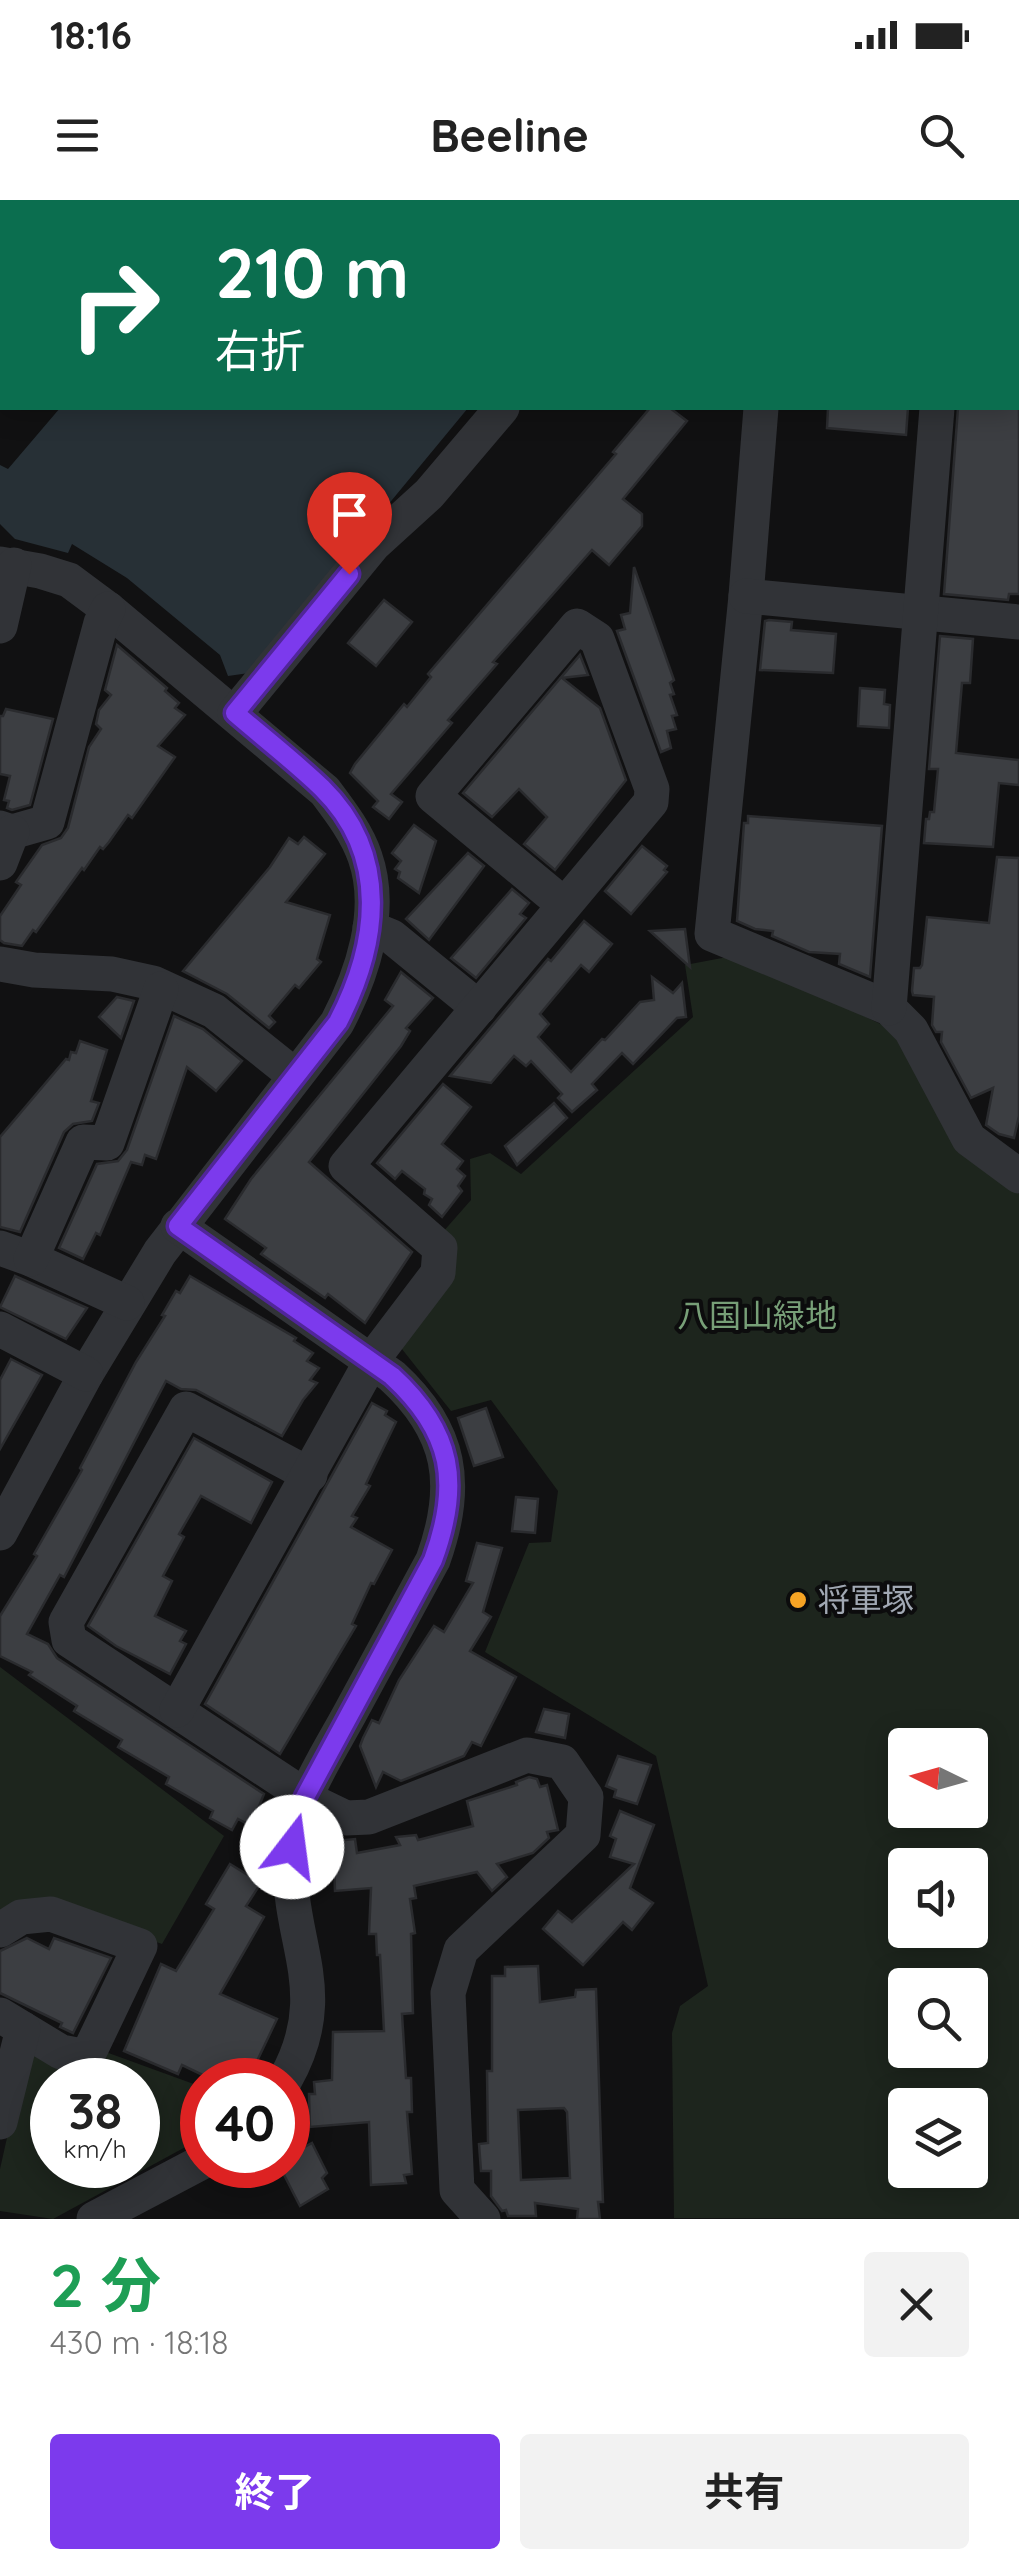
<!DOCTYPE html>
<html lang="ja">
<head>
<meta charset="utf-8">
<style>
  body { margin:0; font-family:Quicksand,"Noto Sans JP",sans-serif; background:#f2f2f2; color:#222; height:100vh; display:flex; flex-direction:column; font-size:38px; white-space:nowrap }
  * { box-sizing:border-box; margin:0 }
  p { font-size:32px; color:#767676 }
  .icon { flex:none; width:55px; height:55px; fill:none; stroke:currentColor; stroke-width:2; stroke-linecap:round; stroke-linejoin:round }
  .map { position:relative; height:2019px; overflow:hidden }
  .details { display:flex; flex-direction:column; background:#fff; flex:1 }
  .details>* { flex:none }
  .hud { position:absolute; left:0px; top:0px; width:1020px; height:210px; box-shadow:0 5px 25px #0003; background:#0b6e4f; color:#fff; overflow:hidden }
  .needle { width:65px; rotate:275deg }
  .tools { position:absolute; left:888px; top:1528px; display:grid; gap:20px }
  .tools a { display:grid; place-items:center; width:100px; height:100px; border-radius:10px; background:#fff; box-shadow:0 5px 25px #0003; font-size:50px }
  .speed { position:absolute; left:30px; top:1858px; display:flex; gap:20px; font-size:50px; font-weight:700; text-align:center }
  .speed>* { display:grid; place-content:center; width:130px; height:130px; border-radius:50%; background:#fff; box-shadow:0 5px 25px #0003; line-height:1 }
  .speed small { font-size:25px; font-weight:400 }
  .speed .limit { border:15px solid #d22; background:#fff; color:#111 }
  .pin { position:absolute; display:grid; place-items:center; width:85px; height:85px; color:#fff; margin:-102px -42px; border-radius:50% 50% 50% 0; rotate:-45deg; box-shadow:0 0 10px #0007 }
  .pin .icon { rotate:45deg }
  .me { position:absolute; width:110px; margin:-55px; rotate:15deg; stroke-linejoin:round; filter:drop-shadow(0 0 8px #0008) }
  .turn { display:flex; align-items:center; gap:35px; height:210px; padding:0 50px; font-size:45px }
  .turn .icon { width:130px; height:130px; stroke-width:2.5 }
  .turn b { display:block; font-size:70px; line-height:85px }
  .round { display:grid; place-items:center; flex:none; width:105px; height:105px; border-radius:10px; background:#f2f2f2 }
  .summary { display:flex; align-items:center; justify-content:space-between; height:170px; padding:0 50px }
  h1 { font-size:60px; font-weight:700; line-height:75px; color:#1e9e55 }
  .action { display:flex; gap:20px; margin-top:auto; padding:20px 50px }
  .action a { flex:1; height:115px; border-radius:10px; background:#7c3aed; color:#fff; font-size:40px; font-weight:700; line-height:115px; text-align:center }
  .action a+a { background:#f2f2f2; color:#222 }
  .status { display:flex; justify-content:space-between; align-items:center; height:70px; padding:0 50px; background:#fff; direction:ltr }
  .status svg { height:28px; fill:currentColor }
  header { display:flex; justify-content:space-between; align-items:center; height:130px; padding:0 50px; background:#fff; font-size:45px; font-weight:700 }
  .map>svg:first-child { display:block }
  .green { fill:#1d251d; fill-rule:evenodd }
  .water { fill:#273036 }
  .building { fill:#3c3e42; stroke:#2a2b2e; stroke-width:2.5; fill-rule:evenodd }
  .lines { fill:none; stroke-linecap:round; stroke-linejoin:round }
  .minor { stroke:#313337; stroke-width:35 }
  .route-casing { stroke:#51269a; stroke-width:25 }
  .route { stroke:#7c3aed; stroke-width:18 }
  .poi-dot { fill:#f6a324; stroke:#0c0c0d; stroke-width:4 }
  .labels { text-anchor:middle; stroke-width:8; stroke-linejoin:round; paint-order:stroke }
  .park-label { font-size:32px; fill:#779f77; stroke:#0c0c0d }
  .poi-label { font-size:32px; fill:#a1a8b3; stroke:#0c0c0d; text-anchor:start }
</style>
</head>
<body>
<div class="status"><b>18:16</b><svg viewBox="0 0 49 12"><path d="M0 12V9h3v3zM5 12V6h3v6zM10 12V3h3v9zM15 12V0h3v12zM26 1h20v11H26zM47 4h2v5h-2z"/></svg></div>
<header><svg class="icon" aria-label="menu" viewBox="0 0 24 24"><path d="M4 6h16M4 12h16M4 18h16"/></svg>Beeline<svg class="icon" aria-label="search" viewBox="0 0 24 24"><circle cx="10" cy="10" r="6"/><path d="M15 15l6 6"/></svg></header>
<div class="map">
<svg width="1019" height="2019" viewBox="0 0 1019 2019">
  <rect width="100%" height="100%" fill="#111112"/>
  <!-- green -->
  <g class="green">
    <path d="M738 755 901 834 959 947 1019 994V2019L674 2018 672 1833 680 1806 708 1786 656 1556 485 1452 529 1343 551 1342 558 1291 491 1200 451 1211 398 1144 442 1033 471 1000 470 959 490 953 521 974 693 817 685 765ZM905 1545H970V1610H905ZM905 1665H970V1730H905ZM905 1785H970V1850H905ZM905 1905H970V1970H905Z"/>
    <polygon points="0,1467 224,1636 162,1744 53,1706 0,1720"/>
    <path d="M28 1844 103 1851 202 1887V1938L53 2019 0 2011V1969ZM52 1880H138V1965H52Z"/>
  </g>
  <!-- water -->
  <polygon class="water" points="60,208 468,208 249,473 228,476 220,455 127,378 72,344 68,353 15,339 0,324 0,265 8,269"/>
  <!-- building -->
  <g class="building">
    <polygon points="650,208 670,208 687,221 623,299 642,314 642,326 609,365 592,350 493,462 497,464 448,520 452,523 391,594 402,602 389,619 373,607 378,601 350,573 355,564 404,504 407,507 431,477 428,474 616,254 613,252"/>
    <polygon points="828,208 908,208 906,235 827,228"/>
    <polygon points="958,208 1019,208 1019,394 1009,394 1008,400 944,394"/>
    <polygon points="634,367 674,480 670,483 674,494 670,495 677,515 672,516 676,529 667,531 671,548 661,552 617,431 625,429 621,415 630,413"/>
    <polygon points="384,400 412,422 376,466 348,443"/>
    <polygon points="769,420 792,422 791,430 836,434 833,473 760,470 765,421"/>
    <polygon points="940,436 973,439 970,483 962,483 956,553 1019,560 1019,585 999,583 993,647 924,643 926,619 929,619 930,612 934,612 938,569 929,569"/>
    <polygon points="117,445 167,488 165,491 179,503 175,508 185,515 158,546 175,557 132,618 128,615 109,642 103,649 100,647 84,670 82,668 36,732 33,730 22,746 4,743 0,740 0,716 21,685 16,682 42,645 61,638 68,628 89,547 101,529 96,524 99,510 111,495 105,490"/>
    <polygon points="580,455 588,475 562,478 600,508 626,580 555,670 524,644 547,617 519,589 492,617 463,593"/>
    <polygon points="860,488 885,490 884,504 890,505 889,528 858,526"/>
    <polygon points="6,509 53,519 30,605 12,610 7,608 9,601 4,600 10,576 0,574 0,516 3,516"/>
    <polygon points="748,616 882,626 870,777 839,764 840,754 809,752 772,736 773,731 755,729 737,721 744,623 748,623"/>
    <polygon points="414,625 436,641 419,693 398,678 400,672 395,669 401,661 392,653"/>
    <polygon points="304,637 325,654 286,702 330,715 317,759 321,762 299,788 295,785 269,816 275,822 269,828 227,794 183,771 270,667 289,638 298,644"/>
    <polygon points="642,646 667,666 664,670 667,672 631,714 605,691"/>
    <polygon points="468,653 484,666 429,740 406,719"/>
    <polygon points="997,657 1019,658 1019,916 1014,938 999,934 986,925 993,888 971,898 941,842 942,832 936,832 932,825 934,797 913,795 912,791 914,768 920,768 922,765 927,717 989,723"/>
    <polygon points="512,689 529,703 520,714 526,718 476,778 451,758"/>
    <polygon points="584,721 612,744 589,772 581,765 540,814 549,824 538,837 571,872 602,839 605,840 640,802 654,800 652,777 673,793 682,783 686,817 677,818 633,864 622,853 592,884 597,890 572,912 558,898 562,894 531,861 526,866 514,856 491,883 450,876 548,759 551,761"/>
    <polygon points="685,729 690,767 650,731"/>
    <polygon points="401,772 433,798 406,828 410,831 401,846 309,962 412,1052 365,1123 328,1094 325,1098 261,1054 266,1048 225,1019 251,979 393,806 385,800"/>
    <polygon points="117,797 134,801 121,838 99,817"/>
    <polygon points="174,816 203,829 242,861 216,891 187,867 156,959 145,955 142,965 131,962 100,1035 96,1033 83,1059 59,1048 97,964 118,961 127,950"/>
    <polygon points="80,841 107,850 91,901 99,903 92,921 73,924 64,932 20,1032 0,1027 0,937 66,859 69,860 71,852 76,853"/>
    <polygon points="443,884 471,907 442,944 463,961 457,969 465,976 458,986 462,991 442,1017 429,1005 432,999 424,994 425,989 402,971 395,979 377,963"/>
    <polygon points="554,903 567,918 517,965 505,946"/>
    <polygon points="15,1076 87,1108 66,1139 0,1107"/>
    <polygon points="190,1076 296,1138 294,1141 313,1153 307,1161 319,1168 310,1180 317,1183 303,1200 282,1236 196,1190 181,1189 166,1181 64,1377 60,1375 27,1434 48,1444 57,1458 264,1594 251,1626 238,1619 232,1630 210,1618 213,1611 166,1584 169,1577 118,1547 122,1540 74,1511 77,1506 29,1475 32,1472 0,1456 0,1416 37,1356 34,1354 82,1270 80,1268 136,1162 165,1116 162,1115 176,1091 180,1093"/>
    <polygon points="11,1159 42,1175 0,1249 0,1180"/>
    <polygon points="372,1203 387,1211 385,1215 396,1222 366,1284 370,1286 352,1316 357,1318 351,1327 392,1350 374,1384 371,1383 352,1424 356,1426 280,1554 205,1504"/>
    <polygon points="486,1208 503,1257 474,1266 458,1218"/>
    <polygon points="194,1238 272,1282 251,1323 201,1296 179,1334 184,1337 163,1376 172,1381 155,1416 186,1431 180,1441 186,1444 170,1474 116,1446 88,1426"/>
    <polygon points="516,1297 538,1299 535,1333 512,1331"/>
    <polygon points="477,1343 502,1348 483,1412 491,1417 470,1451 516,1477 481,1546 472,1542 464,1556 401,1581 383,1572 376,1587 360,1546 363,1538 372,1520 379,1523 399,1480 434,1426 444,1432 473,1383 466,1381"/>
    <polygon points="544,1509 569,1514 565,1538 536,1532"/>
    <polygon points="618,1556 651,1565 637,1604 614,1597 616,1590 606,1586"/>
    <polygon points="529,1577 537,1579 540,1587 547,1585 558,1630 547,1632 549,1638 533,1653 497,1664 507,1677 492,1691 477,1672 414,1686 416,1698 410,1699 415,1733 411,1734 413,1813 402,1814 406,1878 411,1878 412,1912 407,1912 412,1974 404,1975 406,1983 371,1985 369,1922 310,1927 309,1894 315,1894 314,1882 332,1880 333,1832 384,1831 380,1755 377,1755 376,1734 369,1734 371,1688 335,1691 334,1662 324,1662 325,1642 355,1639 357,1653 400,1645 396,1637 416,1635 418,1640 473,1626 467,1601 517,1585 516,1582"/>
    <polygon points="620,1611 654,1625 630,1688 653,1703 632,1730 623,1722 583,1765 543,1729 558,1711 572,1722 634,1664 610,1657 616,1639 610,1636"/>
    <polygon points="230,1664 261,1683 246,1706 264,1717 220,1794 277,1819 248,1880 213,1880 182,1865 178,1874 124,1851 161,1764 176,1771 214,1709 206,1704"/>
    <polygon points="27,1738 49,1749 54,1738 111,1758 73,1833 60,1827 62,1823 0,1793 0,1751"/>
    <path d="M538 1766 540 1802 575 1797 576 1790 596 1789 602 1976 603 2002H598L600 2019H577L578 2009 535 2003 536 2016H508L506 2010 502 2011 491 1996V1971H481L479 1944 488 1943 487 1871H492V1776H505V1767ZM564 1908 567 1912 570 1978 521 1980 518 1910Z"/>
    <polygon points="312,1943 327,1973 322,1978 328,1989 300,2006 279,1965 288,1965 288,1956"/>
  </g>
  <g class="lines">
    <!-- minor -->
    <g class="minor">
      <polyline points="168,2 168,0"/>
      <polyline points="261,2 261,0"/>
      <polyline points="655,2 657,0"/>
      <polyline points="825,2 827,0"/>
      <polyline points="990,2 999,0"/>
      <polyline points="0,106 2,106"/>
      <polyline points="761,208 746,396 712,734 889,808 911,830 969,939 1019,976"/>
      <path d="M0 364 40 371 69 380 108 409 325 591C340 611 357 633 365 657 384 711 362 775 337 823L160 1052 86 1174 0 1333"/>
      <polyline points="746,396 1019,422"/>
      <polyline points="0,426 14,365"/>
      <polyline points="235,513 374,344 429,294 502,208"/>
      <polyline points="0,628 12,632 47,622 101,423 108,409"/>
      <polyline points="0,663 12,632"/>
      <polyline points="370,728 392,737 479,808"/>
      <polyline points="0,764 34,770 112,774 153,783 214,811 294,875"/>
      <polyline points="889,808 937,208"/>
      <path d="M178 1026 392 1176C452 1231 460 1285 433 1360 405 1412 377 1464 349 1515 326 1557 297 1600 292 1648 282 1737 337 1788 285 1880"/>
      <polyline points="0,1048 31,1059 127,1103"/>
      <polyline points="31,1059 83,942 107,943 161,789"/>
      <polyline points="0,1129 86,1174"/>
      <polyline points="310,1275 186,1209 66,1422 69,1440 319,1605 346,1618 369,1617 527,1555 562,1562 586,1597 583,1635 461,1750 448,1793 457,1990 483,2019"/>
      <polyline points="177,1510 372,1160 438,1073 440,1048 346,966 651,602 652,589 597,439 577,426 433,596 563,704"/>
      <polyline points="0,1730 21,1717 51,1714 140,1746 87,1857 61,1852 23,1829"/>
      <polyline points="0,1815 23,1829 0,1922"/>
      <polyline points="94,2019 202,1962"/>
    </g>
  </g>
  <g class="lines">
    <!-- route casing -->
    <g class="route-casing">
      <path id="route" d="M292 1647 305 1597 433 1360C461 1284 453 1232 392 1176L178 1026 338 822C378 745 391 656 322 588 295 562 264 538 235 513L349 374"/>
    </g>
    <!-- route -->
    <use href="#route" class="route"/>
  </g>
  <!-- markers -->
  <circle class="poi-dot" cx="798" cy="1400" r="10"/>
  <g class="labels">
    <!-- park labels -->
    <g class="park-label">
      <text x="757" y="1127">八国山緑地</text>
    </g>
    <!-- poi labels -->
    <g class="poi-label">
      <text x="818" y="1411">将軍塚</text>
    </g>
  </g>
</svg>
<div class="tools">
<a><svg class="needle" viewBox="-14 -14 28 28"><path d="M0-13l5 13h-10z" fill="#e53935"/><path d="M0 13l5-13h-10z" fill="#767676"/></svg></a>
<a><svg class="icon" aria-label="sound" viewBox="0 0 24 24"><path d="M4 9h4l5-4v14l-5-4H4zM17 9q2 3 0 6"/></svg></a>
<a><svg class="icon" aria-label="search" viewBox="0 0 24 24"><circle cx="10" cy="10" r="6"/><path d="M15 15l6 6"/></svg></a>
<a><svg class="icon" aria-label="layers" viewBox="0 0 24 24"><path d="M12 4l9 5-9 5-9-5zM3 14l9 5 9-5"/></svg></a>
</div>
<div class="speed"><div>38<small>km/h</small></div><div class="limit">40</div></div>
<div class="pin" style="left:349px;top:374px;background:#d93025"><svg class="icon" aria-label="arrive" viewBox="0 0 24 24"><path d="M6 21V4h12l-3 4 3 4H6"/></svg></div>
<svg class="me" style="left:292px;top:1647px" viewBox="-20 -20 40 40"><circle r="19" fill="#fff"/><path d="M0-13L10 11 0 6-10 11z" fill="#7c3aed"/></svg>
<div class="hud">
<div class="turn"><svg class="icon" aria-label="right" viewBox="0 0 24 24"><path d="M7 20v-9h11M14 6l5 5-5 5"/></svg><div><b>210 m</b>右折</div></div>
</div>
</div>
<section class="details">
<div class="summary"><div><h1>2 分</h1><p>430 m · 18:18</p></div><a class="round"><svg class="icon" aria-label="close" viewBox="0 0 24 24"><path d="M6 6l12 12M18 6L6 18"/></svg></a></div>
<div class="action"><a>終了</a><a>共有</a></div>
</section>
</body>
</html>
